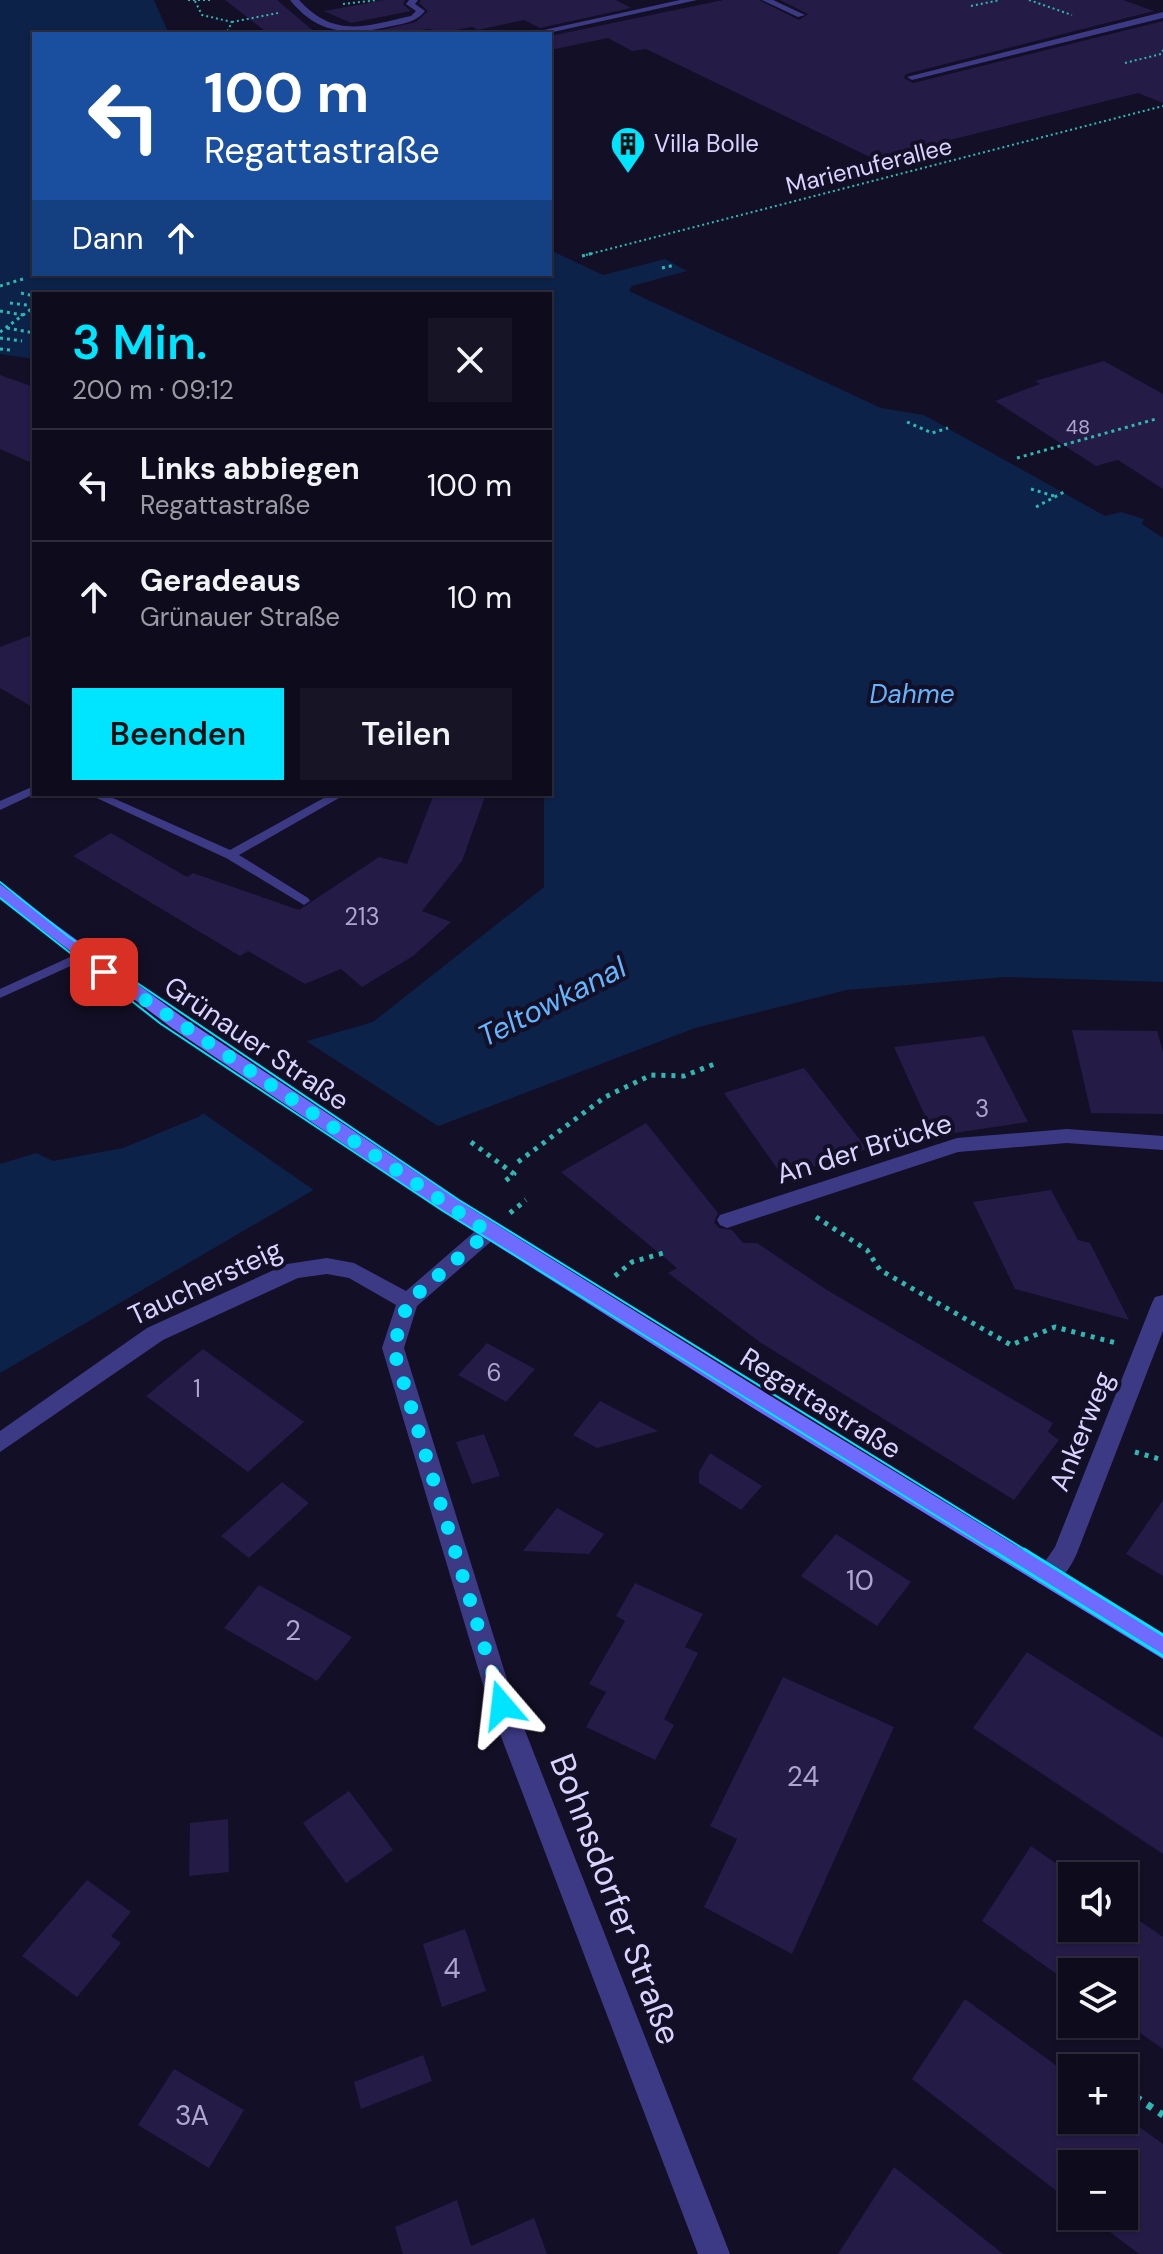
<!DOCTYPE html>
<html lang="de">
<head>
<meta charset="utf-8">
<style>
  body { margin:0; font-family:"DM Sans",sans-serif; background:#171425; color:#f1f3f6; height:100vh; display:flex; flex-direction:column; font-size:30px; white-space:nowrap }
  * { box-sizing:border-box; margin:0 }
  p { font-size:26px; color:#9b9ba3 }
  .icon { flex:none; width:44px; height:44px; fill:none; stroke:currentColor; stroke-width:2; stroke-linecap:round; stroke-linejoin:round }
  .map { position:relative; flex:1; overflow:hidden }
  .sheet { position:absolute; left:32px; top:292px; width:520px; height:504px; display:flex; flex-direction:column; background:#0e0b1c; border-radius:0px; box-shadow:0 2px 6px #0004,0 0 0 2px #2e2b3b }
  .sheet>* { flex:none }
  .top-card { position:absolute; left:32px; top:32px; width:520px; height:244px; border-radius:0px; box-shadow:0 2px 6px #0004,0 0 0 2px #2e2b3b; background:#1a4fa0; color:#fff; overflow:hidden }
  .tools { position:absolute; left:1058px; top:1862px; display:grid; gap:16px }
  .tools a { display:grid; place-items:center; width:80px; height:80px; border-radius:0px; background:#0e0b1c; box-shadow:0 2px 6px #0004,0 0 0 2px #2e2b3b; font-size:40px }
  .pin { position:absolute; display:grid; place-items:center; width:68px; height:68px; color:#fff; margin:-34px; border-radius:16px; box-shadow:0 4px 12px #0006 }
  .me { position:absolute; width:88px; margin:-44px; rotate:343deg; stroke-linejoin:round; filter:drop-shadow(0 0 6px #0008) }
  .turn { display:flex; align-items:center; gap:28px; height:168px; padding:0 40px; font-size:36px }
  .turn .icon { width:104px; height:104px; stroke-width:2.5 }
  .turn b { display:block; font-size:56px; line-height:68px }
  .then { display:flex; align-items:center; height:76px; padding:0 40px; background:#0003; gap:16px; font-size:30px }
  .round { display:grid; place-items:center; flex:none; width:84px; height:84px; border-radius:0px; background:#171425 }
  .overview { display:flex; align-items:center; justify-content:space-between; height:136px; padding:0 40px }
  h1 { font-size:48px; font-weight:600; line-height:60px; color:#00e5ff }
  .cta { display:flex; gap:16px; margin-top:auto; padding:16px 40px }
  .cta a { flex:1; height:92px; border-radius:0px; background:#00e5ff; color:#111; font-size:32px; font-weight:600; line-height:92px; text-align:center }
  .cta a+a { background:#171425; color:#f1f3f6 }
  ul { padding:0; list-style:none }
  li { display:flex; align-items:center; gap:24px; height:112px; padding:0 40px; border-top:2px solid #2e2b3b }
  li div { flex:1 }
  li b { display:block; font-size:30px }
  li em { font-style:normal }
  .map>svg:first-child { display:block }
  .water { fill:#0c2248 }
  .pier { fill:#130f26 }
  .building { fill:#241b47 }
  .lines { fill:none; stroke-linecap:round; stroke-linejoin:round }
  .path-far3 { stroke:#2fb8b0; stroke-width:2; stroke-dasharray:2 3; stroke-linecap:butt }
  .path-far2 { stroke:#2fb8b0; stroke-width:3; stroke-dasharray:3 4; stroke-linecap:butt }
  .path-far1 { stroke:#2fb8b0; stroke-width:5; stroke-dasharray:4 6; stroke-linecap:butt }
  .path { stroke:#2fb8b0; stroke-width:7; stroke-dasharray:6 8; stroke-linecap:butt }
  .lane { fill:#3d3a85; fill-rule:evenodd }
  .street { fill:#3d3a85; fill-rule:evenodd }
  .secondary { fill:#6f6bff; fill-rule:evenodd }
  .tram-far1 { stroke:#00e5ff; stroke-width:2 }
  .tram { stroke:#00e5ff; stroke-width:3 }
  .route { stroke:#00e5ff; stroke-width:14; stroke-dasharray:0 25.2 }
  .labels { text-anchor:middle; stroke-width:8; stroke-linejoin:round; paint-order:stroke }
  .far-number-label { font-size:20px; fill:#aca6d1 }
  .far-poi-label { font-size:24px; fill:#d9d4ff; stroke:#130f26; text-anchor:start }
  .far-street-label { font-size:24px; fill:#d9d4ff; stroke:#130f26 }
  .number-label { font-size:24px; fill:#aca6d1 }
  .far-water-label { font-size:26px; font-style:italic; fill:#62b6ff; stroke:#130f26 }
  .street-label { font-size:28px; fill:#d9d4ff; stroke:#130f26 }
  .near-number-label { font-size:28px; fill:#aca6d1 }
  .water-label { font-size:30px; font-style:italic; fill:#62b6ff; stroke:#130f26 }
  .near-street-label { font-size:34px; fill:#d9d4ff; stroke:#130f26 }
</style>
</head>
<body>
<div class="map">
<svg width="1163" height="2254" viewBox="0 0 1163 2254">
  <rect width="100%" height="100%" fill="#130f26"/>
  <!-- water -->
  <polygon class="water" points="0,0 154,0 169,34 34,34 34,274 550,274 550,250 603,275 665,259 687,271 632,286 629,291 881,408 924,415 1105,516 1121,512 1144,519 1142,524 1163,538 1163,982 1005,977 847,990 695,1028 394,1143 0,1373 0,1164 36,1153 53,1161 123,1148 198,1117 307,1041 373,1022 544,887 544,794 550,794 550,294 34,294 34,359 0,354"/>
  <!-- pier -->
  <polygon class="pier" points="303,1039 441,1128 396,1146 318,1193 200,1111"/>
  <!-- building -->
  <g class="building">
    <polygon points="225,0 277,0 317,34 269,34"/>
    <polygon points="384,0 405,0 403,4 411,11 351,23 324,11"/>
    <polygon points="421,0 616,0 631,8 540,28 524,20 478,30 472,27 446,32 427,29 401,34 363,34 416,22 428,11 419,3"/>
    <polygon points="723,0 759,0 799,20 808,14 780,0 1123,0 1154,11 906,74 904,78 913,83 1163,21 1163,103 1138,93 874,159 646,49 632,51 608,38 550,50 550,36"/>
    <polygon points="1104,361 1163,394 1163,489 1118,460 1096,466 995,401 1040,384 1035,381"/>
    <polygon points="0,375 34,387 34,464 0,449"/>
    <polygon points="34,634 34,708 0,688 0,647"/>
    <polygon points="434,794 486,794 462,861 422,911 451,922 413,956 362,987 341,969 305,984 248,951 240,956 73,856 111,833 187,877 193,873 299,910 379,857 407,864"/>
    <polygon points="1072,1030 1157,1031 1163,1052 1163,1114 1091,1113"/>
    <polygon points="984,1036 1028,1122 934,1136 894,1047"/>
    <polygon points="804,1068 867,1149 783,1177 724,1093"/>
    <polygon points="646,1123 718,1213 714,1222 719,1228 732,1230 743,1243 757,1243 827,1290 1053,1423 1048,1432 1059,1440 1014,1500 761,1343 668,1273 677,1268 561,1172"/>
    <polygon points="1051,1190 1078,1240 1090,1243 1129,1320 1015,1289 973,1202"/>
    <polygon points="487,1343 535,1369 506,1402 458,1375"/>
    <polygon points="203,1349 304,1422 248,1472 146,1396"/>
    <polygon points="600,1401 658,1431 597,1448 573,1435"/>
    <polygon points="484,1434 500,1476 472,1484 456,1442"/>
    <polygon points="710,1453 762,1486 741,1510 699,1483 699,1472"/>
    <polygon points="282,1482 309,1503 249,1558 221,1536"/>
    <polygon points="1163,1500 1163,1576 1126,1554"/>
    <polygon points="557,1508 604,1534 589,1554 523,1551"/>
    <polygon points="836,1534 911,1582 877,1626 801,1576"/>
    <polygon points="635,1583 703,1614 685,1647 698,1653 664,1719 674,1725 655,1760 586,1727 606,1692 589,1684 625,1621 616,1616"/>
    <polygon points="259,1585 352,1637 317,1681 224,1628"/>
    <polygon points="1027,1652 1163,1738 1163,1854 973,1728"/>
    <polygon points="783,1677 894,1727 792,1954 704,1907 737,1839 710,1826"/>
    <polygon points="349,1791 393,1850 346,1883 303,1823"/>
    <polygon points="228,1819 229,1872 189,1876 190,1823"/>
    <polygon points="1031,1846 1074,1876 1072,1928 1124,1928 1124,1910 1163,1937 1163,2049 1124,2022 1124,1972 1072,1972 1072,1985 982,1921"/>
    <polygon points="87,1880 131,1912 111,1936 121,1943 77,1997 22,1956"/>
    <polygon points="465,1929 486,1991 442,2007 423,1944"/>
    <polygon points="965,1999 1072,2077 1072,2120 1124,2120 1124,2116 1163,2144 1163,2254 1139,2254 1089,2216 1124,2216 1124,2164 1072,2164 1072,2203 912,2079"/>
    <polygon points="423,2055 432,2081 361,2109 354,2082"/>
    <polygon points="174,2069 244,2110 209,2168 138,2125"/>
    <polygon points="894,2167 1003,2254 838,2254"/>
    <polygon points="457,2200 471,2246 534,2218 547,2254 403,2254 395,2227"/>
  </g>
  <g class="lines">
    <!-- path-far3 -->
    <g class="path-far3">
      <polyline points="188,0 212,0"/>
      <polyline points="1029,0 1072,15"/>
      <polyline points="195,1 202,15 232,22 226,34"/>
      <polyline points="343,4 378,0"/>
      <polyline points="971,6 1000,0"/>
      <polyline points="232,22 278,13"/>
      <polyline points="1125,63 1161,54 1163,50"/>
      <polyline points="586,255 1163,106"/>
    </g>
    <!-- path-far2 -->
    <g class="path-far2">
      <polyline points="582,256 594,253"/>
      <polyline points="662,268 675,265"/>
      <polyline points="0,286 23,279"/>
      <polyline points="21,293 34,296"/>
      <polyline points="10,303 34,306"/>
      <polyline points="0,311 23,315"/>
      <polyline points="7,328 34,333"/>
      <polyline points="0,332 34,307"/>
      <polyline points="0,338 22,341"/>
      <polyline points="0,349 10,350"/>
      <polyline points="907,422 932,433 948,428"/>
      <polyline points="1017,458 1156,419"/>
      <polyline points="1031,489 1054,496"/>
      <polyline points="1036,507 1064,492"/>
    </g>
    <!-- path-far1 -->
    <g class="path-far1">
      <polyline points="471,1142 514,1174 504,1182"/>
      <polyline points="518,1162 605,1097 651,1075 684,1076 717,1063"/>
      <polyline points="510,1213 526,1200"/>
      <polyline points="816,1217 867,1250 880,1270 1011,1345 1055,1327 1116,1343"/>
      <polyline points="615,1276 632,1262 667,1252"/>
      <polyline points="1135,1452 1163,1460"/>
    </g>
    <!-- path -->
    <polyline class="path" points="1124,2089 1163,2115"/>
    <!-- lane -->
    <g class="lane">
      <polygon points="34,786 34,794 0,810 0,801"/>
      <polygon points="88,794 104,794 230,850 331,794 346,794 239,855 308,898 310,901 304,905 226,858"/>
      <polygon points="81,952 86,953 87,956 86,959 0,998 0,989"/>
    </g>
    <!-- street -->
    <g class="street">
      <path d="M290 0H299C335 39 365 26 411 16L416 11 406 4 409 0H418L415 4 425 11C416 22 406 23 392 26 350 36 318 35 290 0Z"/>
      <polygon points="680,0 697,0 544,34 526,34"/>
      <polygon points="762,0 773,0 805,15 798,17"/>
      <polygon points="1163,12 1163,18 912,80 907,77"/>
      <polygon points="1067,1129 1163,1136 1163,1150 1067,1143 958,1152 727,1228 720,1225 717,1220 720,1215 957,1138"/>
      <polygon points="488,1224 495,1226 499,1232 495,1238 417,1306 404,1348 515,1705 730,2254 698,2254 489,1705 382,1348 396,1305 349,1278 327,1274 298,1278 163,1340 0,1452 0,1431 147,1328 287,1264 327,1258 354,1263 406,1291 481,1226"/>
      <path d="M1163 1295V1331L1077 1553C1070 1569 1057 1590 1038 1583L1035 1576 1055 1547 1152 1303 1155 1297Z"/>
    </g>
    <!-- secondary -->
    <polygon class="secondary" points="0,884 185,1019 470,1208 769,1395 1163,1635 1163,1659 753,1408 455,1219 172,1028 0,898"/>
    <!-- tram-far1 -->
    <g class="tram-far1">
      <polyline points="0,882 69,937 459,1200 1027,1551"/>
      <polyline points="0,898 161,1024 443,1211 993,1551"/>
    </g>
    <!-- tram -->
    <g class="tram">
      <polyline points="990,1549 1163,1656"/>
      <polyline points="1024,1549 1163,1635"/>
    </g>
  </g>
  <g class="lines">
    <!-- route -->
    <polyline class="route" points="104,972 488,1232 408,1302 393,1348 502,1705"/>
  </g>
  <!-- icons -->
  <defs>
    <g id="building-pin" transform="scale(1.8)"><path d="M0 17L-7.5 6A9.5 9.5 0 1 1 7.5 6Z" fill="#00e5ff" stroke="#130f26"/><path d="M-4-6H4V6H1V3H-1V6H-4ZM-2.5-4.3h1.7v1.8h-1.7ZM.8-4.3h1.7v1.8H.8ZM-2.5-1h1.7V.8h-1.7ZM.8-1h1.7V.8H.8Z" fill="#111"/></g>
  </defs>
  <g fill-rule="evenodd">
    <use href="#building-pin" x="628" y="144"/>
  </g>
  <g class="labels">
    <!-- far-number labels -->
    <g class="far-number-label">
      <text x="1078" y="434">48</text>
    </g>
    <!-- far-poi labels -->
    <g class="far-poi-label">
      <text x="654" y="152">Villa Bolle</text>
    </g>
    <!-- far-street labels -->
    <g class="far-street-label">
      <text transform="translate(869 166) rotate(-14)" y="8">Marienuferallee</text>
    </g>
    <!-- number labels -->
    <g class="number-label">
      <text x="362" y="925">213</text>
      <text x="982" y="1117">3</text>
      <text x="494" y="1381">6</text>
      <text x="197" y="1397">1</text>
    </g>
    <!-- far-water labels -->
    <g class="far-water-label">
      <text x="912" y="703">Dahme</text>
    </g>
    <!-- street labels -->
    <g class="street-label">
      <text transform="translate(257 1043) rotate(34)" y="10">Grünauer Straße</text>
      <text transform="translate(864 1148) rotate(-17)" y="10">An der Brücke</text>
      <text transform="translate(205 1282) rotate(-25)" y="10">Tauchersteig</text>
      <text transform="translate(821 1403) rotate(32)" y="10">Regattastraße</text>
      <text transform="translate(1081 1431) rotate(-68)" y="10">Ankerweg</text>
    </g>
    <!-- near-number labels -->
    <g class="near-number-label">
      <text x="860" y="1590">10</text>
      <text x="293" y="1640">2</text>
      <text x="803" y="1786">24</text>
      <text x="452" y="1978">4</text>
      <text x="192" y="2125">3A</text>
    </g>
    <!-- water labels -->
    <g class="water-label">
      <text transform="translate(552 1002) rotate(-27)" y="10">Teltowkanal</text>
    </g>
    <!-- near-street labels -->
    <g class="near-street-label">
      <text transform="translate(616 1899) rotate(69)" y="12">Bohnsdorfer Straße</text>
    </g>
  </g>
</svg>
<div class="tools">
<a><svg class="icon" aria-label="sound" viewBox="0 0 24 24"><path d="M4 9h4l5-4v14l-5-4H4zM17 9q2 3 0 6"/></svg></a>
<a><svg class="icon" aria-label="layers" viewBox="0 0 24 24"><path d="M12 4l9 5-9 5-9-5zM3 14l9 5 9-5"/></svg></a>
<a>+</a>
<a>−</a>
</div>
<div class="pin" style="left:104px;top:972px;background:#d93025"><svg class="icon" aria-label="arrive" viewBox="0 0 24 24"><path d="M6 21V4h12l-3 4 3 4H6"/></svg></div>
<svg class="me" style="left:502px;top:1705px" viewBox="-20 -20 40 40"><path d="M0-17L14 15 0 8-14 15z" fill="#00e5ff" stroke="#fff" stroke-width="4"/></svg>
<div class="top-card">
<div class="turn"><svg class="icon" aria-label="left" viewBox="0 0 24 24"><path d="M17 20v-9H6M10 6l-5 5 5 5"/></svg><div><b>100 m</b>Regattastraße</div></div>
<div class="then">Dann<svg class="icon" aria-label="ahead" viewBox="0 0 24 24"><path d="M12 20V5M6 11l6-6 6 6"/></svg></div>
</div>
<section class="sheet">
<div class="overview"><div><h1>3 Min.</h1><p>200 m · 09:12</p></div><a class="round"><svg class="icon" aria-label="close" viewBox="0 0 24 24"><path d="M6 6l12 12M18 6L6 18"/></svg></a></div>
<ul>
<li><svg class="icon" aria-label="left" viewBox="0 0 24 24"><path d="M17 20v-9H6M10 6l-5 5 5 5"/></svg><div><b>Links abbiegen</b><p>Regattastraße</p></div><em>100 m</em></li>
<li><svg class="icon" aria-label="ahead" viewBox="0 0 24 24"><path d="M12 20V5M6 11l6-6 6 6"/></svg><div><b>Geradeaus</b><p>Grünauer Straße</p></div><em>10 m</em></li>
</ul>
<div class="cta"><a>Beenden</a><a>Teilen</a></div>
</section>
</div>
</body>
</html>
